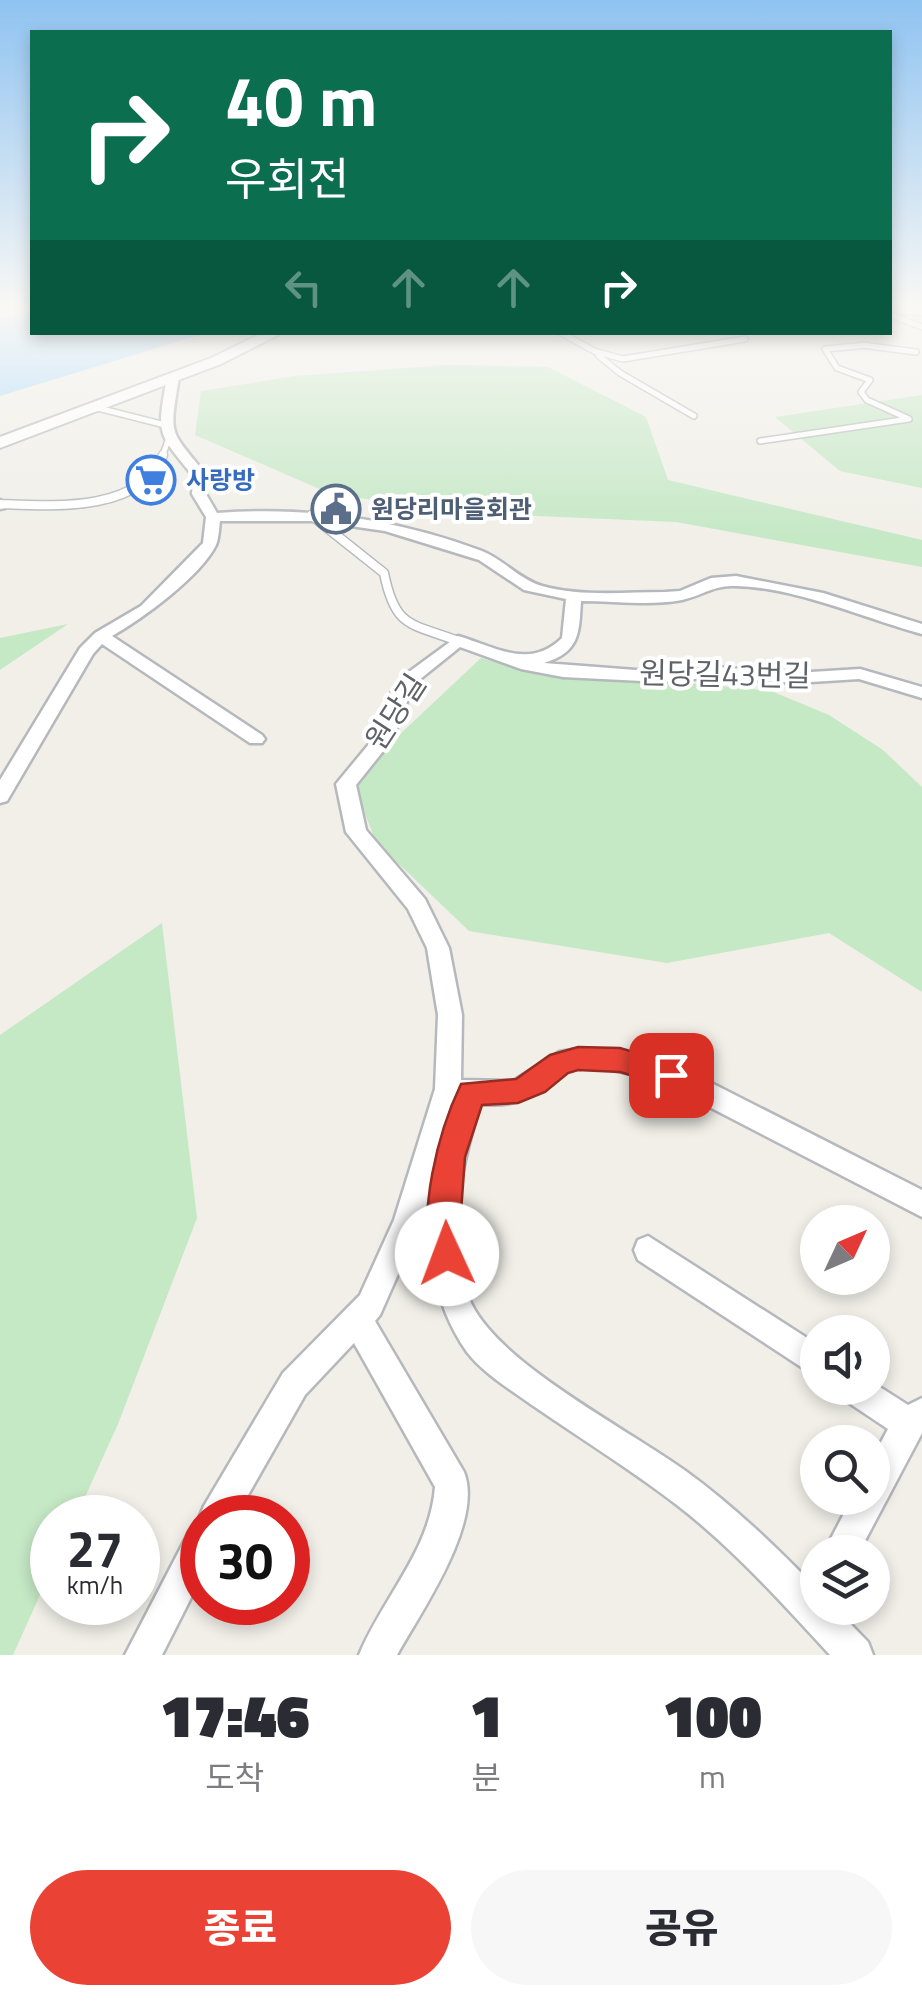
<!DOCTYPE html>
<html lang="ko">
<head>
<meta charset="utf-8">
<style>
  body { margin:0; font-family:"Titillium Web","Noto Sans KR",sans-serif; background:#f7f7f7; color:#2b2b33; height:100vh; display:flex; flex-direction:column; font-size:38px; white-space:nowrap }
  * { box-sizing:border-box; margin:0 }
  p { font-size:32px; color:#7c7c81 }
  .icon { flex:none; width:55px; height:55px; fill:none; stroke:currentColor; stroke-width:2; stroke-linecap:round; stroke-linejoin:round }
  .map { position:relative; height:1655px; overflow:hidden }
  .details { display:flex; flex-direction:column; background:#fff; flex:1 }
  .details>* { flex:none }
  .guide { position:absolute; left:30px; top:30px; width:862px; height:305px; border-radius:0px; box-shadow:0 5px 15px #0003; background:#0b6e4f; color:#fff; overflow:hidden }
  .needle { width:65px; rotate:46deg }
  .controls { position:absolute; left:800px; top:1205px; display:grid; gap:20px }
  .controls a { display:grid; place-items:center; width:90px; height:90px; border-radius:50%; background:#fff; box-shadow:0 5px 15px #0003; font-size:50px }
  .speed { position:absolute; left:30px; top:1495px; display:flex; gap:20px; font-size:50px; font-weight:700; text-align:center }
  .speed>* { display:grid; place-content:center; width:130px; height:130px; border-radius:50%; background:#fff; box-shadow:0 5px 15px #0003; line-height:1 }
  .speed small { font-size:25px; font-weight:400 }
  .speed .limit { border:15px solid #d22; background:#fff; color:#111 }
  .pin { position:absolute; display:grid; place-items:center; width:85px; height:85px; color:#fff; margin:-42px; border-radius:20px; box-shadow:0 5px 15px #0006 }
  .me { position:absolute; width:110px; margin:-55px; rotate:358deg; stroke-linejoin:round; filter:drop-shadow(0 0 8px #0008) }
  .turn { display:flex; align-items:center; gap:35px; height:210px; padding:0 30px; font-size:45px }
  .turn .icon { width:130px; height:130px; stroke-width:2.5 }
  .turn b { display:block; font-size:70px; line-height:85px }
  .lanes { display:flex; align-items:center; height:95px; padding:0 30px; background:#0003; justify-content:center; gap:50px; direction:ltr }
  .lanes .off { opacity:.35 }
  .eta { display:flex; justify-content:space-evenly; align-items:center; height:170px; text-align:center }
  .eta b { font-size:60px; font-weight:800; line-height:70px }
  .cta { display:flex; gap:20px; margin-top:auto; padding:20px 30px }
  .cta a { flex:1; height:115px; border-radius:60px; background:#ea4335; color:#fff; font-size:40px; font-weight:800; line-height:115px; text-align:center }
  .cta a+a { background:#f7f7f7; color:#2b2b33 }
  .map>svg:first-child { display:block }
  .green { fill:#c5e8c5 }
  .water { fill:#aadaff }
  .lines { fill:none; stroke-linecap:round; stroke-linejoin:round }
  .lane-far1-casing { stroke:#b5b8bc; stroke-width:8 }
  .lane-casing { stroke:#b5b8bc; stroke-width:11 }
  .street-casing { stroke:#b5b8bc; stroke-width:5 }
  .secondary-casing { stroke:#b6babf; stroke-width:4 }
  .lane-far1 { stroke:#fff; stroke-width:5 }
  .lane { stroke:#fff; stroke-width:8 }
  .street { fill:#fff; fill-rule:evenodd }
  .secondary { fill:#fff; fill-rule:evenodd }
  .route { fill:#ea4335; stroke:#982c22; stroke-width:2.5 }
  .labels { text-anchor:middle; stroke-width:8; stroke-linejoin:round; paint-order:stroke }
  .far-shop-label { font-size:25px; font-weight:bold; fill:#366cbe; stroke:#fff; text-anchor:start }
  .far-service-label { font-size:25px; font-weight:bold; fill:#4e5e75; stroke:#fff; text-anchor:start }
  .street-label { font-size:30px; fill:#5f6368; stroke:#fff }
</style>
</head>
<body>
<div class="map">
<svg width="922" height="1655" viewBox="0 0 922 1655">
  <rect width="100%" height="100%" fill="#f1efe8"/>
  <!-- green -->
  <g class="green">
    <polygon points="448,365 548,367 646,417 668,480 922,540 922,567 676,522 466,513 331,494 195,435 201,391 295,376"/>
    <polygon points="922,395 922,488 840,471 775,417"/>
    <polygon points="68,624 0,670 0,638"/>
    <polygon points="481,658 543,676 638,678 771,691 829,715 883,750 922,787 922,992 829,933 667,963 469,931 376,842 355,788 364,768"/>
    <polygon points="162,923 197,1218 118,1424 76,1517 52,1518 52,1568 13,1655 0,1655 0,1035"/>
  </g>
  <!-- water -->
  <polygon class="water" points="32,311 32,332 206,333 0,396 0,320"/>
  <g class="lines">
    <!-- lane-far1 casing -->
    <g class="lane-far1-casing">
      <g id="lane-far1">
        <polyline points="890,315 922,327"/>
        <polyline points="560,332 594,351 623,359 745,339"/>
        <polyline points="862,345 916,352"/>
        <polyline points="598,355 620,373 694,416"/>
        <polyline points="94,407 165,425"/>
        <polyline points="760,441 909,419 867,400 861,392 870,380 837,368 825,349 867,345"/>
        <polyline points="162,457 169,438"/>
      </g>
    </g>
    <!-- lane casing -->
    <g class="lane-casing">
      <g id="lane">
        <path d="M0 504C51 506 141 513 163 455"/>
        <path d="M311 515 384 573C395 628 410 623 458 641"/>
      </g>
    </g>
    <!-- street casing -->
    <g class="street-casing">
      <g id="street">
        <polygon points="890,306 922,309 922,315 890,312"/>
        <path d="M173 374 179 377C169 439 169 428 207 476L206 494 217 513C309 506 397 519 482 551 504 560 519 579 542 586 581 597 625 592 665 592L680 591 711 578 736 576 823 593 922 624V634C863 618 796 587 734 586 714 585 701 596 682 600 650 606 614 601 581 601 579 633 580 652 544 663L662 672 716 667 795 673 860 669 922 687V698L859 679 795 683 716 677 662 682 563 677 521 669 460 647 414 684 392 740 356 785 366 830 425 899 449 948 462 1015 461 1080 513 1081 559 1052 579 1049 620 1050 680 1067 922 1190V1217L665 1084C637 1076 593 1060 565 1072 526 1089 534 1108 480 1104 462 1164 441 1245 472 1305 504 1367 628 1429 687 1472 735 1507 777 1548 818 1590V1608H835L868 1642 873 1655H830C782 1603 734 1549 677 1505 630 1469 580 1438 532 1405 510 1389 484 1374 467 1352 426 1294 426 1227 439 1161L421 1222 380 1315 375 1321 464 1472C484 1522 421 1612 397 1655H359C383 1597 430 1551 435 1487L354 1343 305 1395 235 1518H202V1576L162 1655H125L190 1530 202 1525 199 1518 204 1506 283 1373 360 1295 394 1220 435 1089 438 1015 427 948 408 909 346 832 336 784 374 738 390 695 402 677 458 636C496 647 529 670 562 638L566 599 524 590 479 560 385 531 316 521H220C219 528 219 538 216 545 201 576 142 619 112 636L262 735 265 739 262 743H250L102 644 93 654 7 801 0 803V780L80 648 95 633 141 606 203 543 206 517 192 494 193 476C156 430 157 436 167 377Z"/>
        <polygon points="0,500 7,504 5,508 0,509"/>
        <polygon points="648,1236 818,1345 818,1378 638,1260 634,1250 638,1240"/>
        <polygon points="872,1382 908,1405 922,1398 922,1433 859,1552 824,1552 852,1498 872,1498 872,1459 888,1429 843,1399 839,1388 872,1388"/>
      </g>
    </g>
    <!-- secondary casing -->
    <g class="secondary-casing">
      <polygon id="secondary" points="264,332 284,332 221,364 0,448 0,437 211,358"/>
    </g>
    <!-- lane-far1 -->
    <use href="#lane-far1" class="lane-far1"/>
    <!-- lane -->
    <use href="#lane" class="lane"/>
    <!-- street -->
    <use href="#street" class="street"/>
    <!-- secondary -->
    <use href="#secondary" class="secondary"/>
  </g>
  <!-- sky -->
  <linearGradient id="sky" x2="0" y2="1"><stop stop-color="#8fc3f1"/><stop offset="0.57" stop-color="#f9f8f5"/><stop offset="1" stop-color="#f9f8f5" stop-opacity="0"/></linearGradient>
  <rect width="922" height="538" fill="url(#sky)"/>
  <!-- route -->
  <path class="route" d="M578 1047 620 1048 681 1066 685 1075 681 1084 671 1087 620 1072 578 1070 568 1073 545 1092 518 1103 482 1105 465 1157 460 1226 463 1254 458 1265 447 1270 435 1265C415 1217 439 1130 461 1084L516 1079 550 1055Z"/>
  <!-- icons -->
  <defs>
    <g id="supermarket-ring" transform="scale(2.5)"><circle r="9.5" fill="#fff" stroke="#3f7fe0" stroke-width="1.5"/><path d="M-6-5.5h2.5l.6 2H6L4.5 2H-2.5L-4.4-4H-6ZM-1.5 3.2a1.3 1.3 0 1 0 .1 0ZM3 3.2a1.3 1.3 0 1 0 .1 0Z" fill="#3f7fe0"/></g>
    <g id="civic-ring" transform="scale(2.5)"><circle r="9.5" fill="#fff" stroke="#5c6f8a" stroke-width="1.5"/><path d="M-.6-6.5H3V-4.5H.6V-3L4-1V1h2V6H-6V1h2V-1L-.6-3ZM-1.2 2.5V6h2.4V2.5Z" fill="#5c6f8a"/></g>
  </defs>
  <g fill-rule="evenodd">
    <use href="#supermarket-ring" x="151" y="480"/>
    <use href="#civic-ring" x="336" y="509"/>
  </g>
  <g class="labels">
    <!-- far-shop labels -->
    <g class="far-shop-label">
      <text x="186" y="489">사랑방</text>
    </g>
    <!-- far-service labels -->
    <g class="far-service-label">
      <text x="371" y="518">원당리마을회관</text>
    </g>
    <!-- street labels -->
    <g class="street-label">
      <text transform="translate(725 675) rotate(1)" y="10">원당길43번길</text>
      <text transform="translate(396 712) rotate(-57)" y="10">원당길</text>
    </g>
  </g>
</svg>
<div class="controls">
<a><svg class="needle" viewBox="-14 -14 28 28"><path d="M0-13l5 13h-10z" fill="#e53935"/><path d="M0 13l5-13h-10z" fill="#7c7c81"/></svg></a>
<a><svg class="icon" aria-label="sound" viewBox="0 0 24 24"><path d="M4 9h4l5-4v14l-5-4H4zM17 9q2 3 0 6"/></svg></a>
<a><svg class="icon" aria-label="search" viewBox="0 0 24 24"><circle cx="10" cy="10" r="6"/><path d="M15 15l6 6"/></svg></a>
<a><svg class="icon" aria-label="layers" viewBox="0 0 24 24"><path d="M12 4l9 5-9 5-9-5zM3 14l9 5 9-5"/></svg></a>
</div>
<div class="speed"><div>27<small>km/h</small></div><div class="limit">30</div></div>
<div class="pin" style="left:671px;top:1075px;background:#d93025"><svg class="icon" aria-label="arrive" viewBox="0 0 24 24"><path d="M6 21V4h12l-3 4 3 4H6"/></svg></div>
<svg class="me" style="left:447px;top:1254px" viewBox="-20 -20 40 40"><circle r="19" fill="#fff"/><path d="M0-13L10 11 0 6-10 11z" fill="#ea4335"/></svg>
<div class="guide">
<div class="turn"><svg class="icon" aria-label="right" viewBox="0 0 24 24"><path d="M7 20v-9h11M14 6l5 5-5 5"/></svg><div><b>40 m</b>우회전</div></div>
<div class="lanes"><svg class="icon off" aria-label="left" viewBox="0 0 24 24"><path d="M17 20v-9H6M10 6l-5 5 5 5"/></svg><svg class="icon off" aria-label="ahead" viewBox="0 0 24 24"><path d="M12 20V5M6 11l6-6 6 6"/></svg><svg class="icon off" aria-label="ahead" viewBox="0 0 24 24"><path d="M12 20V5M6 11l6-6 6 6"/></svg><svg class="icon" aria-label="right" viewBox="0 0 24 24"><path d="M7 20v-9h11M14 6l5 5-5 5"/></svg></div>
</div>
</div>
<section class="details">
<div class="eta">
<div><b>17:46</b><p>도착</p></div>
<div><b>1</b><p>분</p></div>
<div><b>100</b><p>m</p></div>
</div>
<div class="cta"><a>종료</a><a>공유</a></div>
</section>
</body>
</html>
